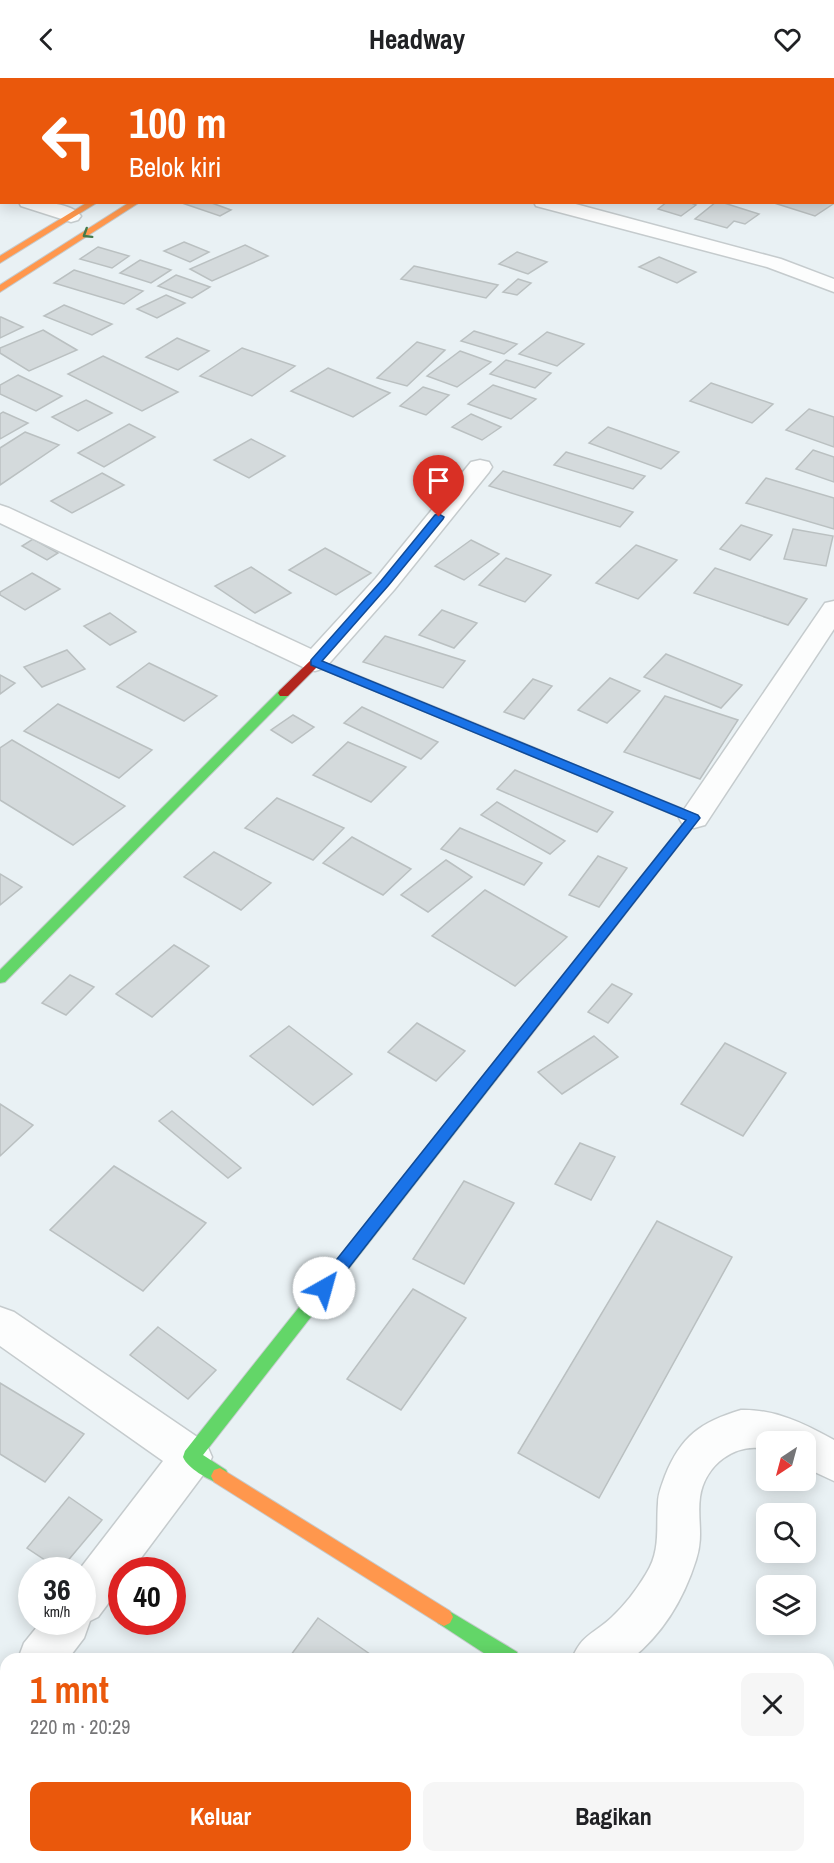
<!DOCTYPE html>
<html lang="id">
<head>
<meta charset="utf-8">
<style>
  body { margin:0; font-family:"Archivo Narrow",sans-serif; background:#f6f6f6; color:#202124; height:100vh; display:flex; flex-direction:column; font-size:22px; white-space:nowrap }
  * { box-sizing:border-box; margin:0 }
  p { font-size:20px; color:#757577 }
  .icon { flex:none; width:33px; height:33px; fill:none; stroke:currentColor; stroke-width:2; stroke-linecap:round; stroke-linejoin:round }
  .map { position:relative; flex:1; overflow:hidden }
  .details { position:absolute; left:0px; top:1575px; width:834px; height:210px; display:flex; flex-direction:column; background:#fff; border-radius:18px 18px 0 0; box-shadow:0 3px 15px #0003 }
  .details>* { flex:none }
  .hud { position:absolute; left:0px; top:0px; width:834px; height:126px; box-shadow:0 3px 15px #0003; background:#ea580c; color:#fff; overflow:hidden }
  .needle { width:39px; rotate:216deg }
  .tools { position:absolute; left:756px; top:1353px; display:grid; gap:12px }
  .tools a { display:grid; place-items:center; width:60px; height:60px; border-radius:12px; background:#fff; box-shadow:0 3px 15px #0003; font-size:30px }
  .speed { position:absolute; left:18px; top:1479px; display:flex; gap:12px; font-size:30px; font-weight:700; text-align:center }
  .speed>* { display:grid; place-content:center; width:78px; height:78px; border-radius:50%; background:#fff; box-shadow:0 3px 15px #0003; line-height:1 }
  .speed small { font-size:15px; font-weight:400 }
  .speed .limit { border:9px solid #d22; background:#fff; color:#111 }
  .pin { position:absolute; display:grid; place-items:center; width:51px; height:51px; color:#fff; margin:-62px -26px; border-radius:50% 50% 50% 0; rotate:-45deg; box-shadow:0 0 6px #0007 }
  .pin .icon { rotate:45deg }
  .me { position:absolute; width:66px; margin:-33px; rotate:38deg; stroke-linejoin:round; filter:drop-shadow(0 0 4px #0008) }
  .turn { display:flex; align-items:center; gap:21px; height:126px; padding:0 30px; font-size:27px }
  .turn .icon { width:78px; height:78px; stroke-width:2.5 }
  .turn b { display:block; font-size:42px; line-height:51px }
  .round { display:grid; place-items:center; flex:none; width:63px; height:63px; border-radius:12px; background:#f6f6f6 }
  .head { display:flex; align-items:center; justify-content:space-between; height:102px; padding:0 30px }
  h1 { font-size:36px; font-weight:700; line-height:45px; color:#ea580c }
  .cta { display:flex; gap:12px; margin-top:auto; padding:12px 30px }
  .cta a { flex:1; height:69px; border-radius:12px; background:#ea580c; color:#fff; font-size:24px; font-weight:700; line-height:69px; text-align:center }
  .cta a+a { background:#f6f6f6; color:#202124 }
  header { display:flex; justify-content:space-between; align-items:center; height:78px; padding:0 30px; background:#fff; font-size:27px; font-weight:700 }
  .map>svg:first-child { display:block }
  .building { fill:#d4dadc; stroke:#bac0c1; stroke-width:1.5 }
  .lines { fill:none; stroke-linecap:round; stroke-linejoin:round }
  .street-casing { stroke:#c5cbcd; stroke-width:3 }
  .fast-casing { stroke:#c5cbcd; stroke-width:2 }
  .slow-casing { stroke:#c5cbcd; stroke-width:2 }
  .jam-casing { stroke:#c5cbcd; stroke-width:2 }
  .street { fill:#fcfdfd; fill-rule:evenodd }
  .fast { fill:#63d668; fill-rule:evenodd }
  .slow { fill:#ff974d; fill-rule:evenodd }
  .jam { fill:#b3261e; fill-rule:evenodd }
  .oneway { stroke:#447a4a }
  .route { fill:#1a73e8; stroke:#114b97; stroke-width:1.5 }
</style>
</head>
<body>
<header><svg class="icon" aria-label="back" viewBox="0 0 24 24"><path d="M15 5l-7 7 7 7"/></svg>Headway<svg class="icon" aria-label="heart" viewBox="0 0 24 24"><path d="M12 20l-8-8c-3-5 5-10 8-4 3-6 11-1 8 4z"/></svg></header>
<div class="map">
<svg width="834" height="1785" viewBox="0 0 834 1785">
  <rect width="100%" height="100%" fill="#e9f1f4"/>
  <!-- building -->
  <g class="building">
    <polygon points="209,124 231,132 220,138 182,125"/>
    <polygon points="667,124 689,124 696,127 681,138 658,131"/>
    <polygon points="716,124 721,124 759,136 745,146 734,143 727,150 695,141"/>
    <polygon points="771,124 827,124 833,126 815,138"/>
    <polygon points="184,164 209,174 190,184 164,173"/>
    <polygon points="245,167 268,178 212,203 190,191"/>
    <polygon points="98,169 129,178 112,190 80,181"/>
    <polygon points="517,174 547,184 528,196 499,186"/>
    <polygon points="659,179 696,194 677,205 639,189"/>
    <polygon points="140,182 171,192 151,205 120,195"/>
    <polygon points="414,188 498,207 486,220 401,201"/>
    <polygon points="74,192 143,213 124,226 54,205"/>
    <polygon points="176,197 210,209 192,220 158,208"/>
    <polygon points="518,201 531,205 517,217 503,214"/>
    <polygon points="166,217 185,225 157,240 137,231"/>
    <polygon points="64,227 112,246 92,257 44,238"/>
    <polygon points="0,239 1,239 23,249 0,260"/>
    <polygon points="43,252 77,272 29,293 0,275 0,270"/>
    <polygon points="474,253 517,266 504,276 461,263"/>
    <polygon points="547,254 584,266 557,288 519,276"/>
    <polygon points="177,260 209,273 178,292 146,279"/>
    <polygon points="417,264 445,272 407,308 377,300"/>
    <polygon points="242,270 295,288 252,318 200,298"/>
    <polygon points="460,273 491,284 457,309 427,298"/>
    <polygon points="103,278 178,314 142,333 68,296"/>
    <polygon points="506,282 551,295 535,310 490,296"/>
    <polygon points="328,290 390,315 353,339 291,313"/>
    <polygon points="18,297 62,318 36,333 0,316 0,307"/>
    <polygon points="711,305 773,326 752,345 690,323"/>
    <polygon points="493,307 536,321 511,341 468,326"/>
    <polygon points="423,309 449,317 426,337 400,328"/>
    <polygon points="86,322 112,335 78,353 52,339"/>
    <polygon points="809,331 834,339 834,369 786,352"/>
    <polygon points="3,334 28,345 0,361 0,336"/>
    <polygon points="471,336 501,349 482,362 452,349"/>
    <polygon points="129,346 155,359 104,389 78,375"/>
    <polygon points="608,349 679,374 661,391 589,365"/>
    <polygon points="25,354 59,367 0,407 0,370"/>
    <polygon points="251,361 285,378 249,400 214,382"/>
    <polygon points="813,372 834,379 834,404 796,391"/>
    <polygon points="566,374 645,398 633,411 554,387"/>
    <polygon points="503,393 633,434 620,449 489,408"/>
    <polygon points="102,395 124,407 72,435 51,423"/>
    <polygon points="766,400 834,420 834,451 746,425"/>
    <polygon points="741,447 772,457 750,482 720,471"/>
    <polygon points="793,451 833,458 826,488 784,481"/>
    <polygon points="33,461 58,475 47,482 22,468"/>
    <polygon points="471,462 499,476 464,502 435,488"/>
    <polygon points="636,467 677,482 638,521 596,505"/>
    <polygon points="325,470 371,495 336,517 289,492"/>
    <polygon points="506,480 551,497 525,524 479,507"/>
    <polygon points="251,489 291,515 255,535 215,508"/>
    <polygon points="715,490 807,521 788,547 694,515"/>
    <polygon points="32,495 60,511 25,532 0,517 0,514"/>
    <polygon points="442,532 477,545 454,570 419,557"/>
    <polygon points="110,535 136,554 110,567 84,548"/>
    <polygon points="385,558 465,583 443,610 363,584"/>
    <polygon points="67,572 85,591 42,609 24,589"/>
    <polygon points="666,576 742,607 721,630 644,599"/>
    <polygon points="149,585 217,618 184,643 117,609"/>
    <polygon points="0,597 15,605 0,616"/>
    <polygon points="610,600 640,613 607,645 578,632"/>
    <polygon points="533,601 552,608 524,641 504,634"/>
    <polygon points="665,618 738,642 700,701 624,674"/>
    <polygon points="58,626 152,672 119,700 24,653"/>
    <polygon points="362,629 438,664 421,681 344,645"/>
    <polygon points="293,637 314,649 292,665 271,652"/>
    <polygon points="12,662 125,728 73,767 0,722 0,670"/>
    <polygon points="348,664 406,689 371,724 313,697"/>
    <polygon points="515,692 613,734 597,754 497,711"/>
    <polygon points="277,720 344,750 313,782 245,750"/>
    <polygon points="497,724 565,763 550,776 481,737"/>
    <polygon points="460,750 542,785 524,807 441,771"/>
    <polygon points="352,759 411,791 383,817 323,785"/>
    <polygon points="214,774 271,805 241,832 184,799"/>
    <polygon points="598,778 627,790 599,829 569,817"/>
    <polygon points="446,782 472,799 428,834 401,817"/>
    <polygon points="0,796 22,809 0,827"/>
    <polygon points="485,812 567,859 515,908 432,858"/>
    <polygon points="174,867 209,888 152,939 116,916"/>
    <polygon points="70,897 94,909 66,937 42,925"/>
    <polygon points="612,906 632,916 608,945 588,934"/>
    <polygon points="417,945 465,973 436,1003 388,974"/>
    <polygon points="289,948 352,996 313,1027 250,978"/>
    <polygon points="594,958 618,979 562,1016 538,994"/>
    <polygon points="725,965 786,995 743,1058 681,1026"/>
    <polygon points="0,1026 33,1047 0,1078"/>
    <polygon points="172,1033 241,1090 228,1100 159,1043"/>
    <polygon points="580,1065 615,1079 591,1122 555,1106"/>
    <polygon points="114,1088 206,1145 143,1213 50,1152"/>
    <polygon points="464,1103 514,1125 464,1206 413,1181"/>
    <polygon points="657,1143 732,1179 599,1420 518,1375"/>
    <polygon points="413,1211 466,1240 401,1332 347,1301"/>
    <polygon points="158,1249 216,1292 188,1321 130,1277"/>
    <polygon points="0,1305 84,1356 45,1404 0,1376"/>
    <polygon points="69,1419 102,1442 60,1492 27,1470"/>
    <polygon points="318,1540 377,1581 288,1581"/>
    <polygon points="834,1659 834,1785 829,1785 820,1779 828,1779 828,1670"/>
    <polygon points="64,1779 170,1779 177,1785 72,1785"/>
    <polygon points="215,1779 301,1779 297,1785 224,1785"/>
    <polygon points="345,1779 403,1779 410,1785 341,1785"/>
    <polygon points="464,1779 499,1779 495,1785 472,1785"/>
    <polygon points="537,1779 665,1779 661,1785 533,1785"/>
  </g>
  <g class="lines">
    <!-- street casing -->
    <g class="street-casing">
      <g id="street">
        <polygon points="727,0 745,0 726,2"/>
        <polygon points="0,109 2,110 2,122 0,121"/>
        <path d="M19 124C35 124 71 123 81 138L78 142 71 144 21 128Z"/>
        <polygon points="534,124 568,124 781,181 834,201 834,214 767,189 536,128"/>
        <polygon points="480,382 489,384 492,389 489,394 394,512 325,590 315,593 305,590 0,445 0,427 9,430 311,571 376,500 471,384"/>
        <polygon points="834,523 834,551 705,747 694,750 683,747 679,740 683,733 825,525"/>
        <polygon points="0,1229 14,1234 206,1365 212,1379 206,1393 132,1492 122,1492 122,1507 98,1539 90,1543 84,1560 68,1581 18,1581 24,1565 41,1544 82,1544 82,1492 79,1492 163,1383 0,1268"/>
        <path d="M741 1332C775 1331 805 1346 834 1362V1403L806 1390V1364H766V1371C735 1364 705 1387 700 1419 697 1441 704 1458 696 1482 684 1520 663 1556 631 1581H572C582 1556 594 1556 612 1539 625 1527 637 1511 646 1496 661 1473 656 1450 658 1425 658 1415 662 1407 665 1398 681 1358 701 1344 741 1332Z"/>
        <polygon points="6,1603 6,1654 0,1657 0,1606"/>
        <polygon points="0,1760 6,1762 6,1779 23,1779 25,1785 0,1785"/>
        <polygon points="702,1779 754,1779 756,1785 704,1785"/>
      </g>
    </g>
    <!-- fast casing -->
    <g class="fast-casing">
      <g id="fast">
        <polygon points="291,0 299,0 290,2"/>
        <polygon points="284,611 288,612 290,615 288,618 5,904 0,905 0,892 280,612"/>
        <path d="M491 992 496 994 498 998 496 1002 203 1377 226 1392 229 1398 226 1404 220 1406C208 1401 188 1391 183 1379L185 1373 486 994Z"/>
        <polygon points="444,1530 517,1574 519,1581 493,1581 438,1545 435,1539 438,1533"/>
      </g>
    </g>
    <!-- slow casing -->
    <g class="slow-casing">
      <g id="slow">
        <polygon points="329,0 338,0 328,2"/>
        <polygon points="88,124 98,124 0,185 0,178"/>
        <polygon points="130,124 140,124 0,214 0,207"/>
        <polygon points="541,673 698,737 700,740 496,1002 486,1002 484,998 486,994 686,742 537,680 535,677"/>
        <polygon points="220,1390 450,1533 453,1539 450,1545 444,1548 438,1545 214,1404 211,1398 214,1392"/>
      </g>
    </g>
    <!-- jam casing -->
    <g class="jam-casing">
      <polygon id="jam" points="315,580 545,674 547,677 541,681 537,680 317,589 288,618 280,618 278,615 280,612 311,582"/>
    </g>
    <!-- street -->
    <use href="#street" class="street"/>
    <!-- fast -->
    <use href="#fast" class="fast"/>
    <!-- slow -->
    <use href="#slow" class="slow"/>
    <!-- jam -->
    <use href="#jam" class="jam"/>
  </g>
  <!-- one-way arrows -->
  <defs><path id="oneway-chevron" d="M-2-3.5L2.5 0L-2 3.5" fill="none" stroke-width="1.6" stroke-linecap="round" stroke-linejoin="round" transform="scale(1.5)"/></defs>
  <use class="oneway" href="#oneway-chevron" transform="translate(87 156) rotate(148)"/>
  <!-- route -->
  <polygon class="route" points="439,436 444,439 443,441 388,508 322,583 698,737 700,740 329,1215 324,1217 318,1215 316,1210 318,1205 686,742 311,587 311,582 381,503 435,437"/>
</svg>
<div class="tools">
<a><svg class="needle" viewBox="-14 -14 28 28"><path d="M0-13l5 13h-10z" fill="#e53935"/><path d="M0 13l5-13h-10z" fill="#757577"/></svg></a>
<a><svg class="icon" aria-label="search" viewBox="0 0 24 24"><circle cx="10" cy="10" r="6"/><path d="M15 15l6 6"/></svg></a>
<a><svg class="icon" aria-label="layers" viewBox="0 0 24 24"><path d="M12 4l9 5-9 5-9-5zM3 14l9 5 9-5"/></svg></a>
</div>
<div class="speed"><div>36<small>km/h</small></div><div class="limit">40</div></div>
<div class="pin" style="left:439px;top:439px;background:#d93025"><svg class="icon" aria-label="arrive" viewBox="0 0 24 24"><path d="M6 21V4h12l-3 4 3 4H6"/></svg></div>
<svg class="me" style="left:324px;top:1210px" viewBox="-20 -20 40 40"><circle r="19" fill="#fff"/><path d="M0-13L10 11 0 6-10 11z" fill="#1a73e8"/></svg>
<div class="hud">
<div class="turn"><svg class="icon" aria-label="left" viewBox="0 0 24 24"><path d="M17 20v-9H6M10 6l-5 5 5 5"/></svg><div><b>100 m</b>Belok kiri</div></div>
</div>
<section class="details">
<div class="head"><div><h1>1 mnt</h1><p>220 m · 20:29</p></div><a class="round"><svg class="icon" aria-label="close" viewBox="0 0 24 24"><path d="M6 6l12 12M18 6L6 18"/></svg></a></div>
<div class="cta"><a>Keluar</a><a>Bagikan</a></div>
</section>
</div>
</body>
</html>
